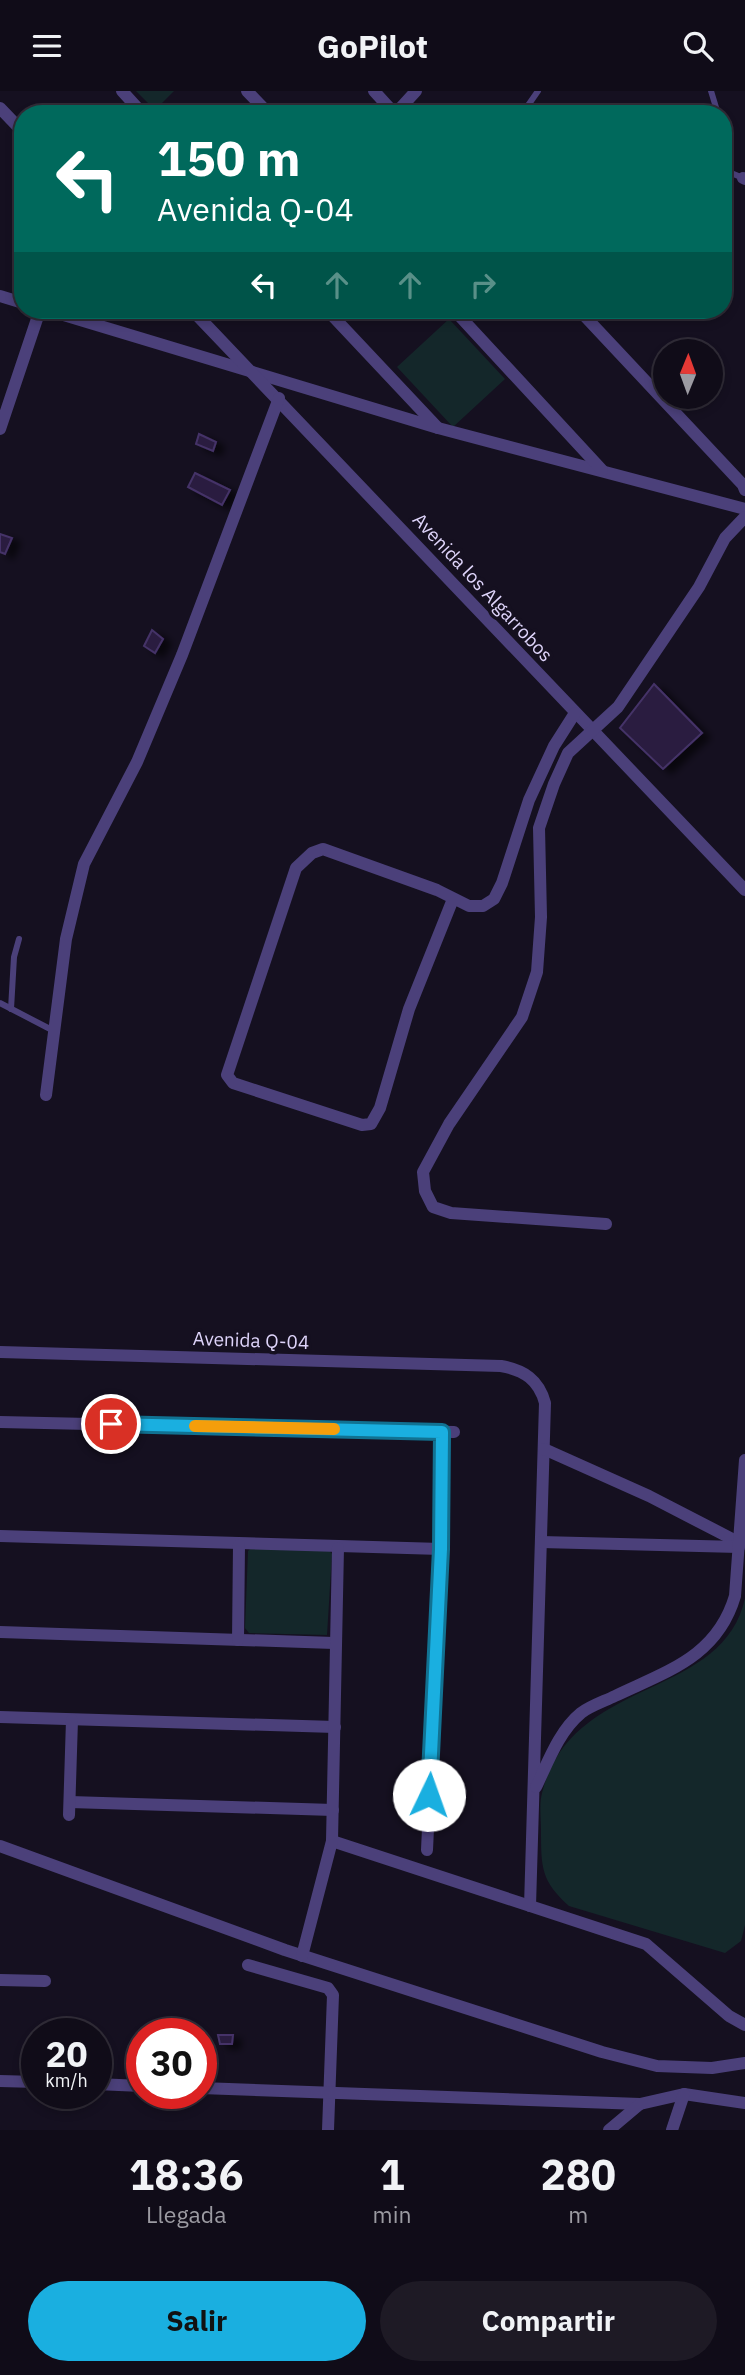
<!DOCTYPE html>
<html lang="es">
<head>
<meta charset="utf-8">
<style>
  body { margin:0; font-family:"IBM Plex Sans",sans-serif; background:#1e1a25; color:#f1f3f6; height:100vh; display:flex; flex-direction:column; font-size:26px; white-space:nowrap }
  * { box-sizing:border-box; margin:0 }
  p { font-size:23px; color:#9c9ba2 }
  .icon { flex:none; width:38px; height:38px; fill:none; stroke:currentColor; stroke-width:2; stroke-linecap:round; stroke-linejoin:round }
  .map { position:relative; height:2039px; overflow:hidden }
  .side { display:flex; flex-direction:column; background:#100c18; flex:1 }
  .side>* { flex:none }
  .banner { position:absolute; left:14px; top:14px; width:718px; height:214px; border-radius:28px; box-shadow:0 4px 10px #0003,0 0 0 2px #302c37; background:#00695c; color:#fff; overflow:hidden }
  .needle { width:46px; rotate:1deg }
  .controls { position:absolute; left:653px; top:248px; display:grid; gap:14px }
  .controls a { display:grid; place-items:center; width:70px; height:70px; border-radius:50%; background:#100c18; box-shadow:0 4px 10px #0003,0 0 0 2px #302c37; font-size:35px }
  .speed { position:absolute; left:21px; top:1927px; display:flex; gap:14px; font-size:35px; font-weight:700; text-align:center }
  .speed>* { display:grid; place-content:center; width:91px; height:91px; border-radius:50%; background:#100c18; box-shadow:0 4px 10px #0003,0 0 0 2px #302c37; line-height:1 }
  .speed small { font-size:18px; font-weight:400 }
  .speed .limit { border:10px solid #d22; background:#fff; color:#111 }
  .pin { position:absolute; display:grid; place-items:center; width:60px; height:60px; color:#fff; margin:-30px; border:4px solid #fff; border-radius:50%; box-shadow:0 2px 7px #0007 }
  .me { position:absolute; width:77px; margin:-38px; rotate:3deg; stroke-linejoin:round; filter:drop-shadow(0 0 5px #0008) }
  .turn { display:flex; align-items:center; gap:24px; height:147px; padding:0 28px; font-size:32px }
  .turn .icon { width:91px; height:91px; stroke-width:2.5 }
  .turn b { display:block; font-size:49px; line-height:60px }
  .lanes { display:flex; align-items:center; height:66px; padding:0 28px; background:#0003; justify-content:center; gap:35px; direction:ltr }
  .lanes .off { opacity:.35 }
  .eta { display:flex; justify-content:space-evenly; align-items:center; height:119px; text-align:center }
  .eta b { font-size:42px; font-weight:700; line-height:49px }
  .primary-button { display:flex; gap:14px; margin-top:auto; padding:14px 28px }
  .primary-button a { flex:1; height:80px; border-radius:42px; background:#1aafe0; color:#111; font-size:28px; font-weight:700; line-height:80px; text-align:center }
  .primary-button a+a { background:#1e1a25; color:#f1f3f6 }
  header { display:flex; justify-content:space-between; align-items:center; height:91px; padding:0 28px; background:#100c18; font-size:32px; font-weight:700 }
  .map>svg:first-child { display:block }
  .green { fill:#14272a }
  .building { fill:#2a1e3f; stroke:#453368; stroke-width:2; filter:url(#shadow) }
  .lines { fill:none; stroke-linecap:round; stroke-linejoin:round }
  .service { stroke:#4b407a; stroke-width:6 }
  .minor { stroke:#4b407a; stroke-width:12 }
  .route-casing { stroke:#117292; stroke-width:18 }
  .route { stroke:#1aafe0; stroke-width:12 }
  .slow { stroke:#f59e0b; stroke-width:12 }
  .labels { text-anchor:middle; stroke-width:7; stroke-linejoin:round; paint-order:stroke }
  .street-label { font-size:19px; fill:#ded4fa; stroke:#151020 }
</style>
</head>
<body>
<header><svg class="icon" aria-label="menu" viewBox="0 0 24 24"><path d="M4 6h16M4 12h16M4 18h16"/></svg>GoPilot<svg class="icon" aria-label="search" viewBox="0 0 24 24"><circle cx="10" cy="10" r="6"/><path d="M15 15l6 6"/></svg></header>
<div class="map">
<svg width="745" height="2039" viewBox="0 0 745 2039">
  <defs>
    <filter id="shadow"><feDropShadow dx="8" dy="4.5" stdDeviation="3.5" flood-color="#0009"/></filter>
  </defs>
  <rect width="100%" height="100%" fill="#151020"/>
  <!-- green -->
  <g class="green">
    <polygon points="136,0 174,0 155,19"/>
    <polygon points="449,228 505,288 453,336 397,276"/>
    <polygon points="253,1455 329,1459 332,1463 327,1544 249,1542 245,1537 248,1460"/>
    <path d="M745 1507V1834L741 1850 725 1862 569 1815C541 1790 541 1776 541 1739 541 1728 539 1713 542 1702 571 1584 723 1610 745 1507Z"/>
  </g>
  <!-- building -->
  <g class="building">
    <polygon points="199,343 216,351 213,360 196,353"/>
    <polygon points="195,382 230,399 222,414 188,396"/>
    <polygon points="0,443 12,447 5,463 0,461"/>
    <polygon points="152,539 163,548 155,562 144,555"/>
    <polygon points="654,593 702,642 663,678 620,637"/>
    <polygon points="218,1944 233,1944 232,1953 220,1953"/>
  </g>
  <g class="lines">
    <!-- service -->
    <g class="service">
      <polyline points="711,0 718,23"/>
      <polyline points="522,23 538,0"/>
      <polyline points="723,75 724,79 743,87"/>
      <polyline points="0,912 52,939"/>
      <polyline points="11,918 14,866 19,848"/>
    </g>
    <!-- minor -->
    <g class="minor">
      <polyline points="122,0 143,23"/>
      <polyline points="247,0 269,23"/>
      <polyline points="374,0 395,23"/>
      <polyline points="0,17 23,41"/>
      <polyline points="395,23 416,0"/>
      <polyline points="743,87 745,88"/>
      <polyline points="0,205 23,212"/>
      <polyline points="47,219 438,337 745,418"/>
      <polyline points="192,219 745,799"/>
      <polyline points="327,219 438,337"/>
      <polyline points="454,219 602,379"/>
      <polyline points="579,219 743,394 745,399"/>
      <polyline points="0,338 40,219"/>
      <polyline points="453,808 409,918 380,1017 371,1033 362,1034 233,992 227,984 296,777 312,762 323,758 437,799 469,815 483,815 494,808 502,792 529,709 554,655 575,622"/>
      <polyline points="46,1004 66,848 84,773 137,671 182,564 279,307"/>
      <polyline points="606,1133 451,1122 433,1116 425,1100 423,1081 449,1033 522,926 537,881 541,826 539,737 554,693 568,662 618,616 699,496 725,447 745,426"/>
      <path d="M0 1261 501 1275C524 1279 539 1289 545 1312L530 1815"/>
      <polyline points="0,1331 454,1341"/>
      <polyline points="544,1358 649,1405 740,1452"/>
      <polyline points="0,1445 441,1458"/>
      <polyline points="541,1451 739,1456"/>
      <polyline points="0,1541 334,1552"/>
      <polyline points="238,1549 239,1454"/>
      <polyline points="0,1626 335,1636"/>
      <path d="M536 1696C548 1671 559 1640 581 1622 590 1615 605 1610 615 1605 667 1580 717 1566 735 1505L745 1369"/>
      <polyline points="70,1711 333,1719"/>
      <polyline points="69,1724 72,1629"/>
      <polyline points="332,1750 646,1853 729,1925 745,1934"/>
      <polyline points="0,1755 285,1859 602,1961 657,1975 712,1977 745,1972"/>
      <polyline points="427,1759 441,1458 442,1341"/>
      <polyline points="302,1865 332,1750 338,1457"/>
      <polyline points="248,1874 328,1897 333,1904 328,2039"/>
      <polyline points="0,1889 45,1890"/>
      <polyline points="0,1990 37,1991"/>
      <polyline points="96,1993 142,1995"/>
      <polyline points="201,1997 640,2013"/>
      <polyline points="609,2039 640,2013 684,2003 745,2012"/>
      <polyline points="672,2039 684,2003"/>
    </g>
  </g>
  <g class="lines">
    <!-- route casing -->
    <g class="route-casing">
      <polyline id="route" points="111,1333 442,1341 441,1458 429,1704"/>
    </g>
    <!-- route -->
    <use href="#route" class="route"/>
    <!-- slow -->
    <polyline class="slow" points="195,1335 334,1338"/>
  </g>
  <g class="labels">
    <!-- street labels -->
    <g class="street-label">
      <text transform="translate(483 496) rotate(47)" y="7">Avenida los Algarrobos</text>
      <text transform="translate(251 1249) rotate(2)" y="7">Avenida Q-04</text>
    </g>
  </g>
</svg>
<div class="controls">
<a><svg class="needle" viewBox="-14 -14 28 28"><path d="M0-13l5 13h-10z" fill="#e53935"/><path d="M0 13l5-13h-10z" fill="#9c9ba2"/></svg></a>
</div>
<div class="speed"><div>20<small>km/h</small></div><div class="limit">30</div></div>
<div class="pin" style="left:111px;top:1333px;background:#d93025"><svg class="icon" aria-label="arrive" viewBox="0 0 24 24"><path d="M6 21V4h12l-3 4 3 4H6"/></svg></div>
<svg class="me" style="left:429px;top:1704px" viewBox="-20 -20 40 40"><circle r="19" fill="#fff"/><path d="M0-13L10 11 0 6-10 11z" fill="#1aafe0"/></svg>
<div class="banner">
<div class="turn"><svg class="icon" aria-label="left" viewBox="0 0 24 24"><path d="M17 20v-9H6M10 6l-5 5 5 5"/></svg><div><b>150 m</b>Avenida Q-04</div></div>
<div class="lanes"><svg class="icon" aria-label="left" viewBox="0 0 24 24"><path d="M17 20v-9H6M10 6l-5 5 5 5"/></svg><svg class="icon off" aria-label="ahead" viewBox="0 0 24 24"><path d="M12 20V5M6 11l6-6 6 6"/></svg><svg class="icon off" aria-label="ahead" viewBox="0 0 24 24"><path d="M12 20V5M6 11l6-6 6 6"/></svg><svg class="icon off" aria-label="right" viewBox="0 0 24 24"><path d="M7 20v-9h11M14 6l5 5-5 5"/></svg></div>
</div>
</div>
<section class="side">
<div class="eta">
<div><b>18:36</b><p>Llegada</p></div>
<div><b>1</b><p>min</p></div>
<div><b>280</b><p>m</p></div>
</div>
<div class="primary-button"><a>Salir</a><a>Compartir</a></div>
</section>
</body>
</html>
